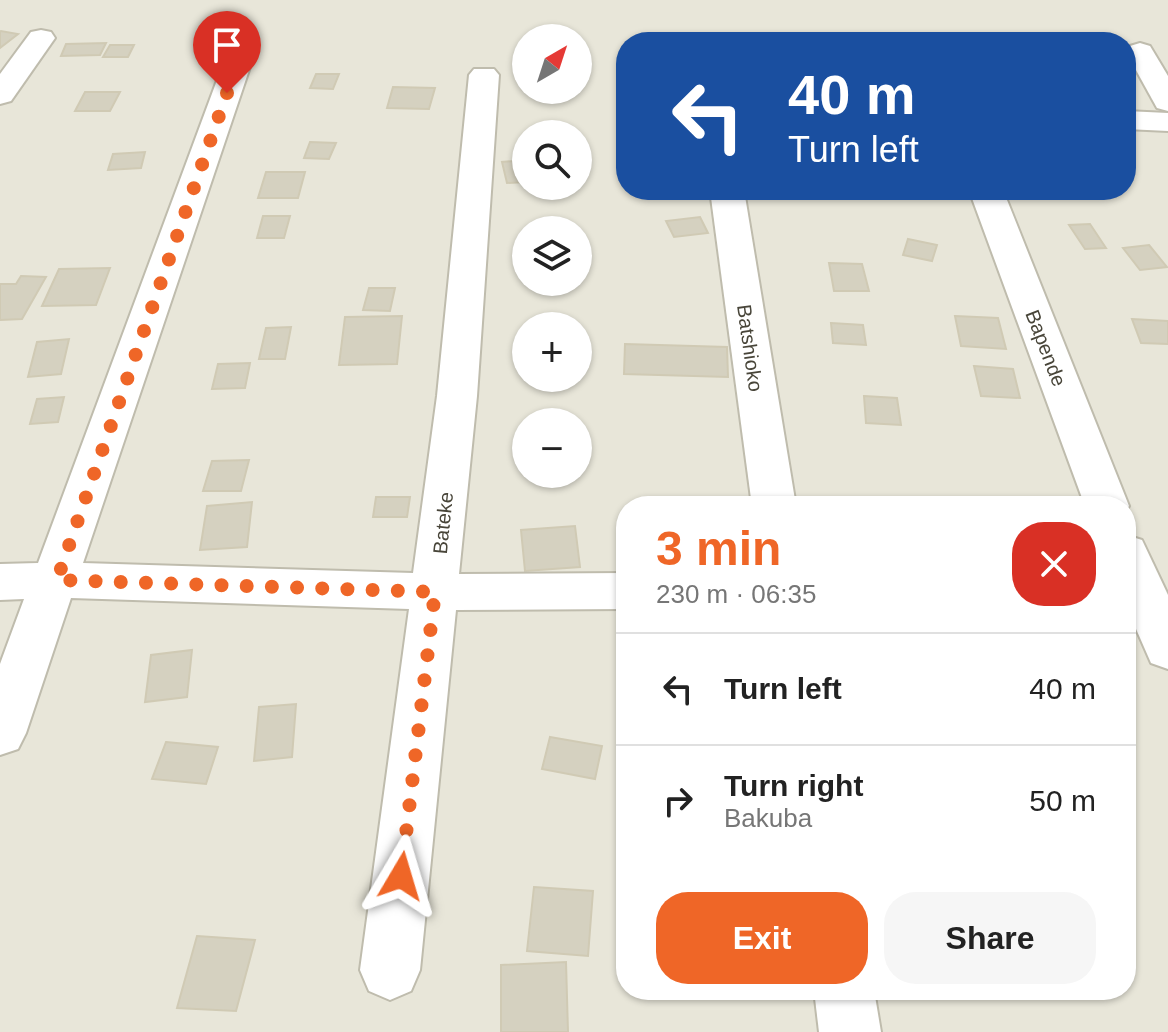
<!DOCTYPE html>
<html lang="en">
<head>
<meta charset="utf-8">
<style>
  body { margin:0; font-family:Arial,sans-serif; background:#f6f6f6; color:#222; height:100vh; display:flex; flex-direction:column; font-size:30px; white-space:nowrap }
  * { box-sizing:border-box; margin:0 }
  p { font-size:26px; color:#767676 }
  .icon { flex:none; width:44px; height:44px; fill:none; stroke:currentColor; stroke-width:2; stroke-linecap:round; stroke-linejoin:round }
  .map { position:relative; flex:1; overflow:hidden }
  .drawer { position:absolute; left:616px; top:496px; width:520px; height:504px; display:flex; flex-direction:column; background:#fff; border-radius:32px; box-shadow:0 2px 6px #0004 }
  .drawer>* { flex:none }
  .guide { position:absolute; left:616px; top:32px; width:520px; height:168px; border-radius:32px; box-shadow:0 2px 6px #0004; background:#1a4fa0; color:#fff; overflow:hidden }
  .needle { width:52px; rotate:39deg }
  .fabs { position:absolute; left:512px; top:24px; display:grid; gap:16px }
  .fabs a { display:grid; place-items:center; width:80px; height:80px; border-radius:50%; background:#fff; box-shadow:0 2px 6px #0004; font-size:40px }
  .pin { position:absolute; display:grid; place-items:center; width:68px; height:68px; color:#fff; margin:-82px -34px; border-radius:50% 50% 50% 0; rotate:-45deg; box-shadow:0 0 8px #0007 }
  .pin .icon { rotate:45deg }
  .me { position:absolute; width:88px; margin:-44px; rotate:7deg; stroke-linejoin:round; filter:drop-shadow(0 0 6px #0008) }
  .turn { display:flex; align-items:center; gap:28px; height:168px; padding:0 40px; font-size:36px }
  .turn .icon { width:104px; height:104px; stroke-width:2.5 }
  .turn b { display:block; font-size:56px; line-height:68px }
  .round { display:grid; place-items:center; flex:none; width:84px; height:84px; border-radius:32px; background:#f6f6f6 }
  .overview { display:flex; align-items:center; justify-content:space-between; height:136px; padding:0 40px }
  h1 { font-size:48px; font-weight:600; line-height:60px; color:#ef6627 }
  .button { display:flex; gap:16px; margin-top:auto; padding:16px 40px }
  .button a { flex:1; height:92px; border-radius:32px; background:#ef6627; color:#fff; font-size:32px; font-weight:600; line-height:92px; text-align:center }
  .button a+a { background:#f6f6f6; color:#222 }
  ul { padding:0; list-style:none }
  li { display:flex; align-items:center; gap:24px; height:112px; padding:0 40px; border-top:2px solid #e0e0e0 }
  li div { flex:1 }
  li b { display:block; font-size:30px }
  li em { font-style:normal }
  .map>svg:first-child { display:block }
  .residential { fill:#e8e6d9; fill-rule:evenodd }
  .building { fill:#d5d1c0; stroke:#d0cab4; stroke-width:2 }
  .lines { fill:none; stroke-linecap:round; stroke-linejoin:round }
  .minor-casing { stroke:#bfbcad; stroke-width:4 }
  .minor { fill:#fff; fill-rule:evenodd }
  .route { stroke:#ef6627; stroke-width:14; stroke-dasharray:0 25.2 }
  .labels { text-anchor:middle; stroke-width:6; stroke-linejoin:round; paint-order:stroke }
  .street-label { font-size:20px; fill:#484539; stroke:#fff }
</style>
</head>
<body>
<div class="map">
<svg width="1168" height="1032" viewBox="0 0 1168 1032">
  <rect width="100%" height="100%" fill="#f4f3ea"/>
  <!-- residential -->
  <path class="residential" d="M0 0H1168V1032H0ZM526 38H578V90H526ZM626 42H1126V190H626ZM526 134H578V186H526ZM526 230H578V282H526ZM526 326H578V378H526ZM526 422H578V474H526ZM626 506H1126V990H626Z"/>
  <!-- building -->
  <g class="building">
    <polygon points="0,32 1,31 18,34 0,48"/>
    <polygon points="106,43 100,55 61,56 66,44"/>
    <polygon points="110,45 134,45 128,57 103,57"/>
    <polygon points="316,74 339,74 333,89 310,88"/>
    <polygon points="393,87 435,88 429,109 387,108"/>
    <polygon points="85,92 120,92 110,111 75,111"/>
    <polygon points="310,142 336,143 329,159 304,158"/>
    <polygon points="145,152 141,168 108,170 113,154"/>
    <polygon points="526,160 526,182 507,183 502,162"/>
    <polygon points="266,172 305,172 298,198 258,198"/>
    <polygon points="263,216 290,216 284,238 257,238"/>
    <polygon points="700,217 708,233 674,237 666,221"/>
    <polygon points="1090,224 1106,248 1085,249 1069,225"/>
    <polygon points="908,239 937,245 932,261 903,255"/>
    <polygon points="1149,245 1167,267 1140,270 1123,248"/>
    <polygon points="829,263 862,264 869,291 834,291"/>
    <polygon points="110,268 96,305 42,306 59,269"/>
    <polygon points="21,276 46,277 22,319 0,320 0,284 16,284"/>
    <polygon points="369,288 395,288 390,311 363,310"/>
    <polygon points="402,316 397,364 339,365 345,317"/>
    <polygon points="955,316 998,318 1006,349 961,346"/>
    <polygon points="1132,319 1168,321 1168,344 1141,343"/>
    <polygon points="831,323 863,325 866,345 833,343"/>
    <polygon points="291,327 285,359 259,359 266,328"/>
    <polygon points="69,339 61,374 28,377 37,342"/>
    <polygon points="625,344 727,347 728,377 624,374"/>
    <polygon points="250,363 245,388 212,389 218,364"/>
    <polygon points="974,366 1013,369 1020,398 981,396"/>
    <polygon points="864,396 897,398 901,425 866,423"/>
    <polygon points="64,397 58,422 30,424 37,399"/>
    <polygon points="249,460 241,491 203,491 212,461"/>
    <polygon points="376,497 410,497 407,517 373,517"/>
    <polygon points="252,502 247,547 200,550 207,506"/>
    <polygon points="575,526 580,567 525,571 521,530"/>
    <polygon points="192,650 187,697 145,702 151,655"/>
    <polygon points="296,704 292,757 254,761 259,707"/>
    <polygon points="550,737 602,746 595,779 542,769"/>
    <polygon points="166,742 218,747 206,784 152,779"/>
    <polygon points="534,887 593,891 588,956 527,951"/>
    <polygon points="197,936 255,940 236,1011 177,1008"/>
    <polygon points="566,962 568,1032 501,1032 501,965"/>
  </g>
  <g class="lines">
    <!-- minor casing -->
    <g class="minor-casing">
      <g id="minor">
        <polygon points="41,30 51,32 55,38 11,101 0,104 0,74 31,32"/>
        <polygon points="1140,43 1150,46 1168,76 1168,111 1157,108 1126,52 1130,46"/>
        <polygon points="237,55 247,58 251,64 83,563 413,573 437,396 469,75 474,69 494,69 499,75 477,396 459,574 626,573 626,609 456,610 420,970 411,991 390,1000 369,991 360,970 409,609 71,598 26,733 18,749 0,755 0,664 24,599 0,600 0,564 38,563 223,64 227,58"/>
        <polygon points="1126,111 1168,113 1168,131 1126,129"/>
        <polygon points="710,190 744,190 796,506 752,506"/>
        <polygon points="969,190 1003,190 1129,506 1126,511 1126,506 1085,506"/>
        <polygon points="1126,535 1142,540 1168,595 1168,669 1151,663 1126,606"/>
        <polygon points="814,990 874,990 881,1032 819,1032"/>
      </g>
    </g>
    <!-- minor -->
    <use href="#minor" class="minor"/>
  </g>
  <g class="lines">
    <!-- route -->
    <polyline class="route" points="227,93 57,580 435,592 401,876"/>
  </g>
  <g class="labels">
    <!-- street labels -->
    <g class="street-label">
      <text transform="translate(750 348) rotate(82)" y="7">Batshioko</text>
      <text transform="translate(1046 348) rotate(69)" y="7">Bapende</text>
      <text transform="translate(443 523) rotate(-84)" y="7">Bateke</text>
    </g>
  </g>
</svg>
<div class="fabs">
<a><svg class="needle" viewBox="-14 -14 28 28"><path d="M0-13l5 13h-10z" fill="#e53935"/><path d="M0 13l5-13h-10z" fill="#767676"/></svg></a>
<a><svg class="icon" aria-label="search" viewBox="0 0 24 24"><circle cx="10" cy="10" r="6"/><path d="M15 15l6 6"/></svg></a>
<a><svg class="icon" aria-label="layers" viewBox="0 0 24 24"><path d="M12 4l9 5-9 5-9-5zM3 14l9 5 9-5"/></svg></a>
<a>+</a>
<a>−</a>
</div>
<div class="pin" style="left:227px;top:93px;background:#d93025"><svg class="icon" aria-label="arrive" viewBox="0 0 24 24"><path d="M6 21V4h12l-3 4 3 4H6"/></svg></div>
<svg class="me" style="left:401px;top:876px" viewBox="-20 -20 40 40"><path d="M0-17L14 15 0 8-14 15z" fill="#ef6627" stroke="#fff" stroke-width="4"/></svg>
<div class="guide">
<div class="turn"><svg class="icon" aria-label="left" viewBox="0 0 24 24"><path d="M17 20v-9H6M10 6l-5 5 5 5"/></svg><div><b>40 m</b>Turn left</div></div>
</div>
<section class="drawer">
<div class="overview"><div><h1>3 min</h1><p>230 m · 06:35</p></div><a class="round" style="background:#d93025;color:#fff"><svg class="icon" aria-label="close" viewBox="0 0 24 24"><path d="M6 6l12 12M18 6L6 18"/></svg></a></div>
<ul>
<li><svg class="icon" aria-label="left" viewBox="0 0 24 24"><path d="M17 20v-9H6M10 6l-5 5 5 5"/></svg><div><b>Turn left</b></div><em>40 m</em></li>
<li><svg class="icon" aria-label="right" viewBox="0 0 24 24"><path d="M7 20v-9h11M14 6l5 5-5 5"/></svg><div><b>Turn right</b><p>Bakuba</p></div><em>50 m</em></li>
</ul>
<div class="button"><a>Exit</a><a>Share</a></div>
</section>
</div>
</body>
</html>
